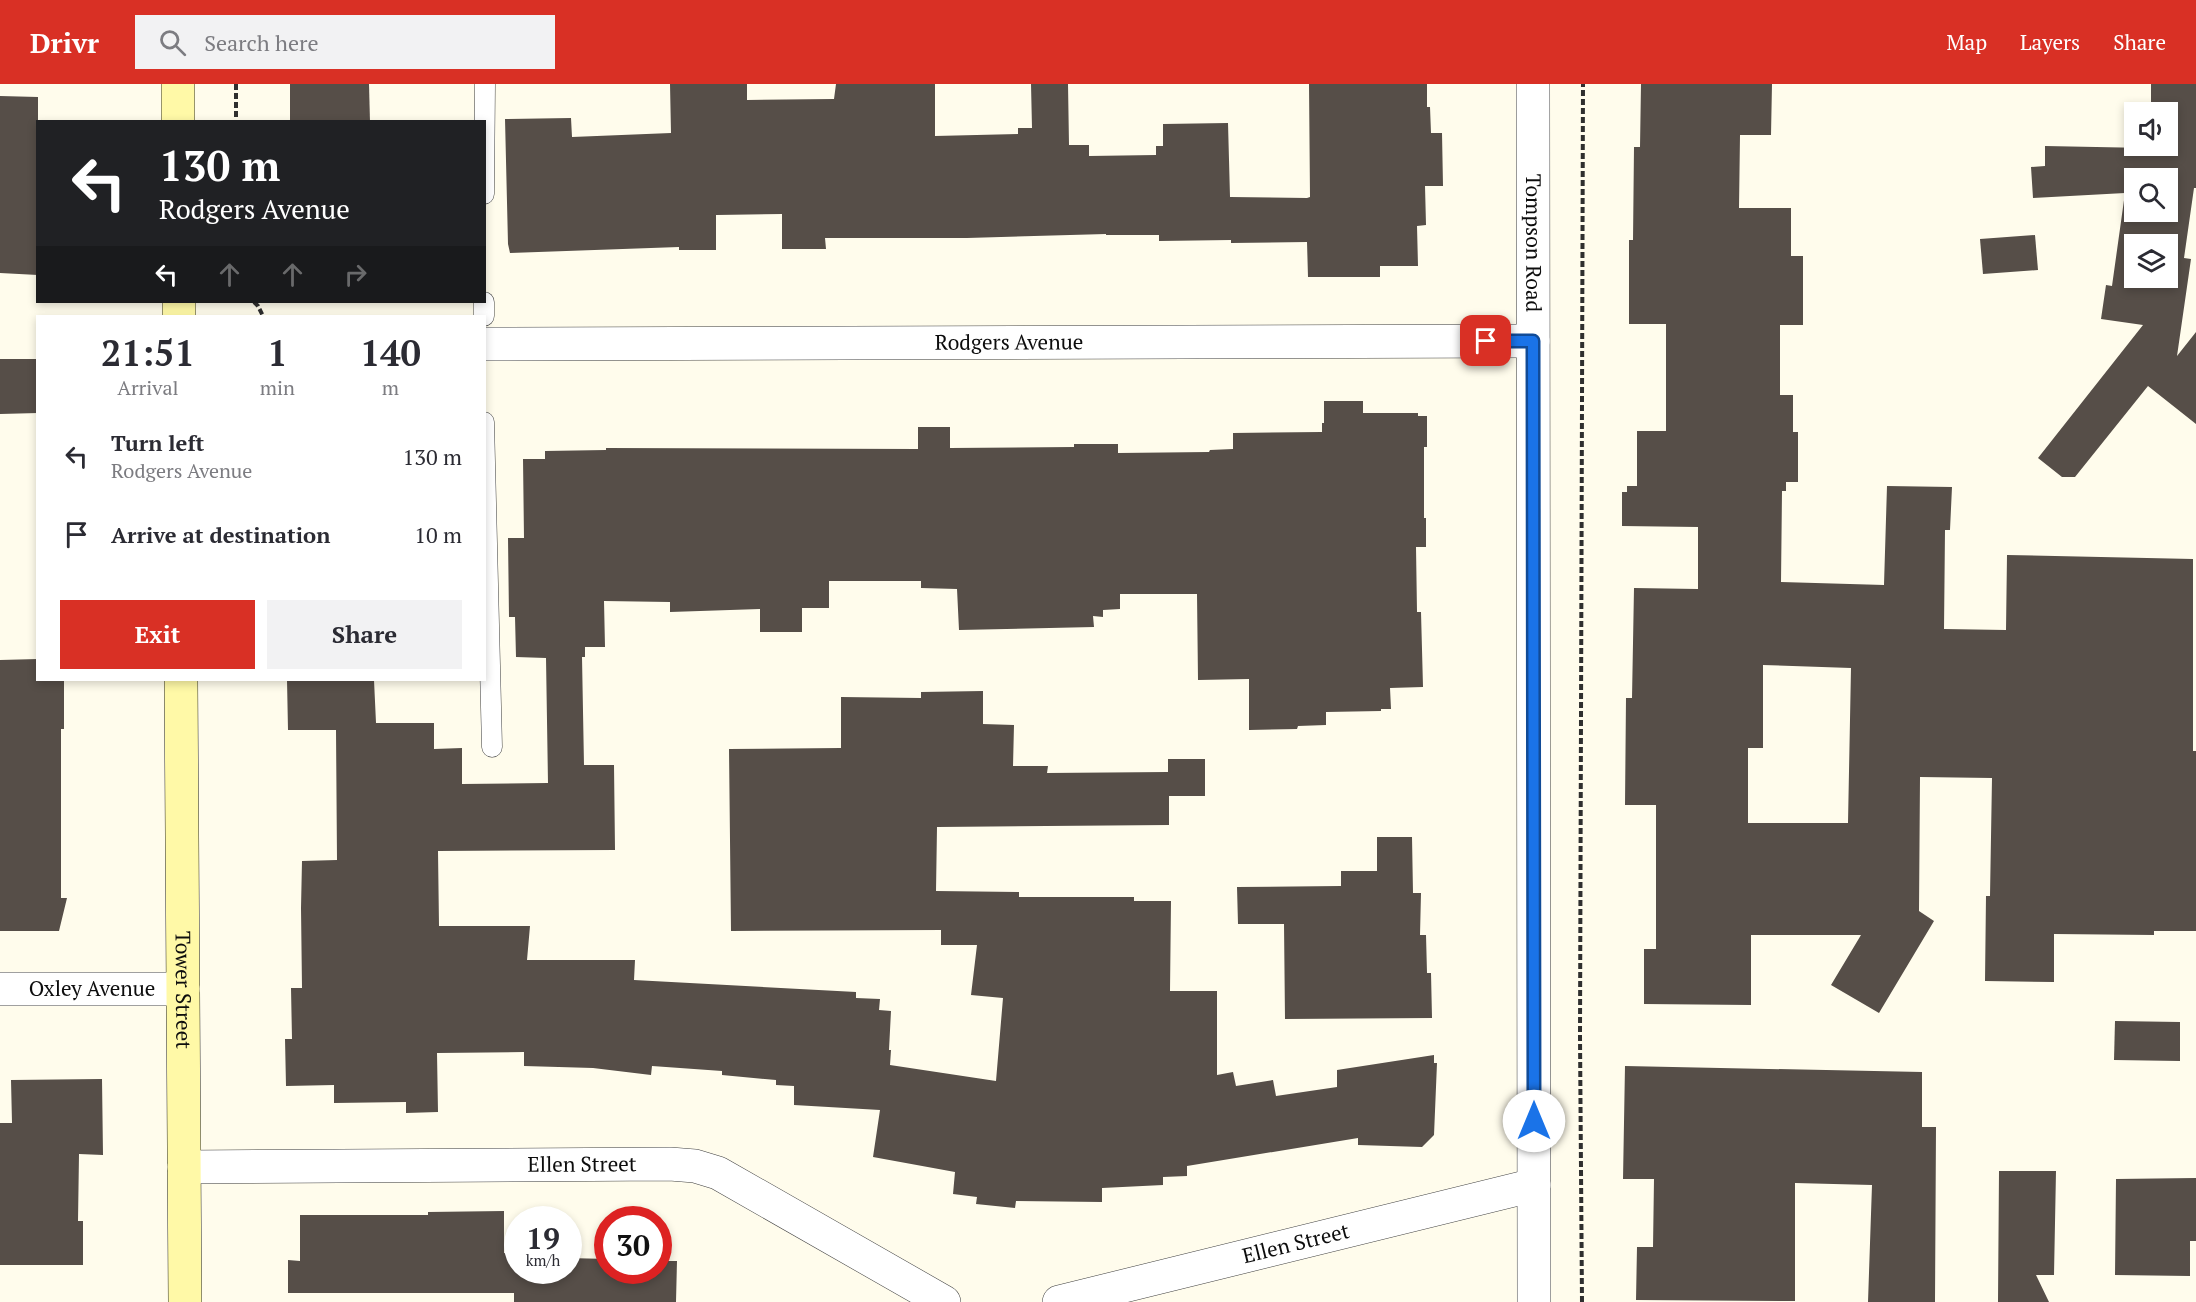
<!DOCTYPE html>
<html lang="en">
<head>
<meta charset="utf-8">
<style>
  body { margin:0; font-family:"PT Serif",serif; background:#f2f2f3; color:#2b2b33; height:100vh; display:flex; flex-direction:column; font-size:22px; white-space:nowrap }
  * { box-sizing:border-box; margin:0 }
  p { font-size:20px; color:#7c7c81 }
  .icon { flex:none; width:33px; height:33px; fill:none; stroke:currentColor; stroke-width:2; stroke-linecap:round; stroke-linejoin:round }
  .map { position:relative; flex:1; overflow:hidden }
  .side { position:absolute; left:36px; top:231px; width:450px; height:366px; display:flex; flex-direction:column; background:#fff; border-radius:0px; box-shadow:0 3px 9px #0003 }
  .side>* { flex:none }
  .hud { position:absolute; left:36px; top:36px; width:450px; height:183px; border-radius:0px; box-shadow:0 3px 9px #0003; background:#202124; color:#fff; overflow:hidden }
  .buttons { position:absolute; left:2124px; top:18px; display:grid; gap:12px }
  .buttons a { display:grid; place-items:center; width:54px; height:54px; border-radius:0px; background:#fff; box-shadow:0 3px 9px #0003; font-size:30px }
  .speed { position:absolute; left:504px; top:1122px; display:flex; gap:12px; font-size:30px; font-weight:700; text-align:center }
  .speed>* { display:grid; place-content:center; width:78px; height:78px; border-radius:50%; background:#fff; box-shadow:0 3px 9px #0003; line-height:1 }
  .speed small { font-size:15px; font-weight:400 }
  .speed .limit { border:9px solid #d22; background:#fff; color:#111 }
  .pin { position:absolute; display:grid; place-items:center; width:51px; height:51px; color:#fff; margin:-26px; border-radius:12px; box-shadow:0 3px 9px #0006 }
  .me { position:absolute; width:66px; margin:-33px; rotate:0deg; stroke-linejoin:round; filter:drop-shadow(0 0 4px #0008) }
  .turn { display:flex; align-items:center; gap:21px; height:126px; padding:0 24px; font-size:27px }
  .turn .icon { width:78px; height:78px; stroke-width:2.5 }
  .turn b { display:block; font-size:42px; line-height:51px }
  .lanes { display:flex; align-items:center; height:57px; padding:0 24px; background:#0003; justify-content:center; gap:30px; direction:ltr }
  .lanes .off { opacity:.35 }
  .eta { display:flex; justify-content:space-evenly; align-items:center; height:102px; text-align:center }
  .eta b { font-size:36px; font-weight:600; line-height:42px }
  .primary-button { display:flex; gap:12px; margin-top:auto; padding:12px 24px }
  .primary-button a { flex:1; height:69px; border-radius:0px; background:#d93025; color:#fff; font-size:24px; font-weight:600; line-height:69px; text-align:center }
  .primary-button a+a { background:#f2f2f3; color:#2b2b33 }
  ul { padding:0; list-style:none }
  li { display:flex; align-items:center; gap:18px; height:78px; padding:0 24px }
  li div { flex:1 }
  li b { display:block; font-size:22px }
  li em { font-style:normal }
  header { display:flex; align-items:center; gap:36px; box-sizing:border-box; height:84px; padding:0 30px; background:#d93025; color:#fff }
  header strong { font-size:28px }
  nav { display:flex; gap:33px; margin-inline-start:auto; font-size:21px }
  .search { width:420px; height:54px; background:#f2f2f3; display:flex; align-items:center; gap:15px; box-sizing:border-box; padding:0 21px; border-radius:0px; color:#7c7c81; font-size:22px }
  .map>svg:first-child { display:block }
  .building { fill:#564e48; fill-rule:evenodd }
  .lines { fill:none; stroke-linecap:round; stroke-linejoin:round }
  .service-casing { stroke:#404040; stroke-width:21 }
  .minor-casing { stroke:#404040; stroke-width:34 }
  .secondary-casing { stroke:#2f2f2f; stroke-width:34 }
  .path { stroke:#2f2f2f; stroke-width:4; stroke-dasharray:6 3; stroke-linecap:butt }
  .service { stroke:#fff; stroke-width:20 }
  .minor { stroke:#fff; stroke-width:33 }
  .secondary { stroke:#fff9a7; stroke-width:33 }
  .route-casing { stroke:#114b97; stroke-width:15 }
  .route { stroke:#1a73e8; stroke-width:10 }
  .labels { text-anchor:middle; stroke-width:6; stroke-linejoin:round; paint-order:stroke }
  .street-label { font-size:21px; fill:#0d0d0d; stroke:#fff }
</style>
</head>
<body>
<header>
<strong>Drivr</strong>
<div class="search"><svg class="icon" aria-label="search" viewBox="0 0 24 24"><circle cx="10" cy="10" r="6"/><path d="M15 15l6 6"/></svg>Search here</div>
<nav><a>Map</a><a>Layers</a><a>Share</a></nav>
</header>
<div class="map">
<svg width="2196" height="1218" viewBox="0 0 2196 1218">
  <rect width="100%" height="100%" fill="#fffcec"/>
  <!-- building -->
  <g class="building">
    <polygon points="290,0 369,0 370,38 290,38"/>
    <polygon points="670,0 747,0 747,16 834,15 836,0 935,0 935,52 1018,50 1018,44 1032,44 1031,0 1068,0 1069,61 1089,61 1089,72 1156,71 1156,62 1163,62 1163,40 1228,39 1230,113 1307,114 1310,113 1309,0 1427,0 1427,23 1430,23 1431,49 1442,49 1443,102 1425,102 1426,141 1417,142 1418,182 1380,182 1380,193 1308,193 1307,158 1231,159 1231,156 1159,157 1159,151 1106,151 1106,150 967,154 825,154 826,165 782,165 782,130 716,131 716,166 679,166 679,163 510,169 508,160 505,35 571,34 572,53 671,49"/>
    <path d="M1641 0H1772L1771 51H1740L1739 124H1791V172H1803V241H1780V311H1793V348H1798V398H1786V407H1782L1781 498 1884 501 1887 402 1952 403 1950 446H1945L1944 545 2006 546 2007 471 2193 475V667H2196V847H2154V851L2054 850V898L1985 897 1986 812H1990L1992 694 1920 693 1919 827 1934 837 1879 929 1831 901 1861 851H1751V921L1644 920V865H1656V721H1625L1626 614H1632L1634 504 1698 505V443L1622 442V408H1627V402H1637V347H1666V240H1629V156H1633L1634 63H1640ZM1763 581 1851 584 1848 739H1748V664H1763Z"/>
    <path d="M2151 0H2196V104H2194L2184 174 2191 175 2177 272 2196 248V340L2148 302 2075 393H2062L2038 374 2143 241 2101 235 2106 201 2112 202 2125 109 2033 114 2031 83 2045 82V62L2147 64V62H2168V28H2151ZM2134 94H2168V128H2134ZM2134 160H2168V194H2134Z"/>
    <polygon points="0,12 38,13 38,191 0,189"/>
    <polygon points="2035,151 2038,186 1983,190 1980,155"/>
    <polygon points="0,275 38,275 38,329 0,330"/>
    <polygon points="1324,317 1363,317 1363,329 1418,329 1418,332 1427,332 1427,363 1424,363 1424,434 1426,434 1426,463 1416,463 1417,528 1421,528 1423,603 1390,604 1391,625 1381,625 1381,627 1326,628 1326,641 1298,642 1297,645 1249,646 1249,595 1198,596 1197,510 1120,510 1120,525 1103,526 1103,533 1093,532 1094,543 959,546 957,505 921,504 921,497 829,497 829,524 802,524 802,548 760,548 760,525 670,528 670,518 604,517 605,563 585,563 585,573 582,573 584,681 614,681 615,766 438,767 439,842 530,842 527,876 635,876 634,896 856,908 856,914 880,915 879,926 891,927 889,966 891,966 890,981 996,997 1003,914 971,911 977,861 941,861 941,846 731,847 729,665 841,664 841,613 921,614 921,608 983,607 983,640 1014,641 1013,682 1048,682 1047,689 1168,688 1168,675 1205,675 1205,712 1169,712 1169,741 937,743 936,807 1019,808 1019,813 1134,813 1134,817 1171,817 1170,907 1217,907 1217,991 1233,988 1236,1002 1273,996 1276,1012 1337,1003 1337,986 1434,971 1434,979 1437,979 1434,1051 1422,1063 1358,1061 1358,1054 1187,1082 1187,1092 1163,1093 1163,1101 1102,1104 1102,1118 1016,1117 1015,1124 976,1120 977,1113 953,1110 955,1088 873,1073 880,1026 794,1021 794,1002 776,1001 776,996 722,991 722,987 652,982 651,991 593,984 524,982 524,968 437,969 438,1028 406,1029 406,1018 334,1019 334,1001 286,1002 285,955 292,955 291,904 302,904 301,824 302,777 337,776 336,646 288,646 287,596 374,596 376,639 434,639 434,665 462,664 462,700 548,699 546,574 516,573 515,533 509,533 508,454 524,454 523,375 545,375 545,367 606,366 606,364 918,365 918,343 950,343 950,364 1074,363 1074,360 1118,360 1118,369 1209,368 1210,366 1233,365 1233,349 1322,348 1322,339 1324,339"/>
    <polygon points="38,575 38,596 64,596 64,645 61,645 61,814 67,814 59,847 0,847 0,576"/>
    <polygon points="1377,753 1412,753 1413,809 1421,809 1420,851 1426,851 1427,889 1431,889 1432,934 1285,935 1284,840 1238,840 1237,803 1341,802 1341,787 1377,787"/>
    <polygon points="2115,937 2180,938 2180,977 2114,976"/>
    <polygon points="1625,982 1922,988 1922,1043 1936,1043 1935,1218 1868,1218 1872,1101 1795,1099 1795,1217 1636,1216 1637,1163 1653,1163 1654,1095 1623,1095"/>
    <polygon points="102,995 103,1071 79,1070 78,1137 83,1137 83,1181 0,1181 0,1039 12,1039 11,996"/>
    <polygon points="1999,1087 2056,1087 2054,1191 2036,1191 2049,1218 1998,1218"/>
    <polygon points="2196,1094 2196,1157 2190,1157 2190,1192 2115,1191 2116,1095"/>
    <polygon points="504,1127 504,1169 518,1169 518,1186 568,1186 568,1174 608,1175 608,1186 658,1186 658,1177 677,1177 676,1218 514,1218 514,1209 288,1209 288,1176 300,1177 300,1131 428,1131 428,1128"/>
  </g>
  <g class="lines">
    <!-- service casing -->
    <g class="service-casing">
      <g id="service">
        <polyline points="484,110 485,0"/>
        <polyline points="484,232 484,218"/>
        <polyline points="484,338 492,663"/>
      </g>
    </g>
    <!-- minor casing -->
    <g class="minor-casing">
      <g id="minor">
        <path id="s1" d="M1533 0 1534 1218"/>
        <path id="s2" d="M484 260 1533 257"/>
        <path id="s3" d="M0 905H183"/>
        <path id="s4" d="M184 1083 670 1080 695 1082 718 1089 944 1218"/>
        <path id="s5" d="M1059 1218 1534 1101"/>
      </g>
    </g>
    <!-- secondary casing -->
    <g class="secondary-casing">
      <g id="secondary">
        <polyline points="178,0 178,38"/>
        <polyline points="179,218 179,232"/>
        <path id="s6" d="M181 596 185 1218"/>
      </g>
    </g>
    <!-- path -->
    <g class="path">
      <polyline points="236,0 236,38"/>
      <polyline points="254,218 258,222 263,232"/>
      <polyline points="1582,1218 1580,952 1583,0"/>
    </g>
    <!-- service -->
    <use href="#service" class="service"/>
    <!-- minor -->
    <use href="#minor" class="minor"/>
    <!-- secondary -->
    <use href="#secondary" class="secondary"/>
  </g>
  <g class="lines">
    <!-- route casing -->
    <g class="route-casing">
      <polyline id="route" points="1486,257 1533,257 1534,1037"/>
    </g>
    <!-- route -->
    <use href="#route" class="route"/>
  </g>
  <g class="labels">
    <!-- street labels -->
    <g class="street-label">
      <text dy="7" stroke="none"><textPath href="#s1" startOffset="159">Tompson Road</textPath></text>
      <text dy="7" stroke="none"><textPath href="#s2" startOffset="525">Rodgers Avenue</textPath></text>
      <text dy="7" stroke="none"><textPath href="#s3" startOffset="92">Oxley Avenue</textPath></text>
      <text dy="7" stroke="none"><textPath href="#s6" startOffset="310">Tower Street</textPath></text>
      <text dy="7" stroke="none"><textPath href="#s4" startOffset="398">Ellen Street</textPath></text>
      <text dy="7" stroke="none"><textPath href="#s5" startOffset="244">Ellen Street</textPath></text>
    </g>
  </g>
</svg>
<div class="buttons">
<a><svg class="icon" aria-label="sound" viewBox="0 0 24 24"><path d="M4 9h4l5-4v14l-5-4H4zM17 9q2 3 0 6"/></svg></a>
<a><svg class="icon" aria-label="search" viewBox="0 0 24 24"><circle cx="10" cy="10" r="6"/><path d="M15 15l6 6"/></svg></a>
<a><svg class="icon" aria-label="layers" viewBox="0 0 24 24"><path d="M12 4l9 5-9 5-9-5zM3 14l9 5 9-5"/></svg></a>
</div>
<div class="speed"><div>19<small>km/h</small></div><div class="limit">30</div></div>
<div class="pin" style="left:1486px;top:257px;background:#d93025"><svg class="icon" aria-label="arrive" viewBox="0 0 24 24"><path d="M6 21V4h12l-3 4 3 4H6"/></svg></div>
<svg class="me" style="left:1534px;top:1037px" viewBox="-20 -20 40 40"><circle r="19" fill="#fff"/><path d="M0-13L10 11 0 6-10 11z" fill="#1a73e8"/></svg>
<div class="hud">
<div class="turn"><svg class="icon" aria-label="left" viewBox="0 0 24 24"><path d="M17 20v-9H6M10 6l-5 5 5 5"/></svg><div><b>130 m</b>Rodgers Avenue</div></div>
<div class="lanes"><svg class="icon" aria-label="left" viewBox="0 0 24 24"><path d="M17 20v-9H6M10 6l-5 5 5 5"/></svg><svg class="icon off" aria-label="ahead" viewBox="0 0 24 24"><path d="M12 20V5M6 11l6-6 6 6"/></svg><svg class="icon off" aria-label="ahead" viewBox="0 0 24 24"><path d="M12 20V5M6 11l6-6 6 6"/></svg><svg class="icon off" aria-label="right" viewBox="0 0 24 24"><path d="M7 20v-9h11M14 6l5 5-5 5"/></svg></div>
</div>
<section class="side">
<div class="eta">
<div><b>21:51</b><p>Arrival</p></div>
<div><b>1</b><p>min</p></div>
<div><b>140</b><p>m</p></div>
</div>
<ul>
<li><svg class="icon" aria-label="left" viewBox="0 0 24 24"><path d="M17 20v-9H6M10 6l-5 5 5 5"/></svg><div><b>Turn left</b><p>Rodgers Avenue</p></div><em>130 m</em></li>
<li><svg class="icon" aria-label="arrive" viewBox="0 0 24 24"><path d="M6 21V4h12l-3 4 3 4H6"/></svg><div><b>Arrive at destination</b></div><em>10 m</em></li>
</ul>
<div class="primary-button"><a>Exit</a><a>Share</a></div>
</section>
</div>
</body>
</html>
